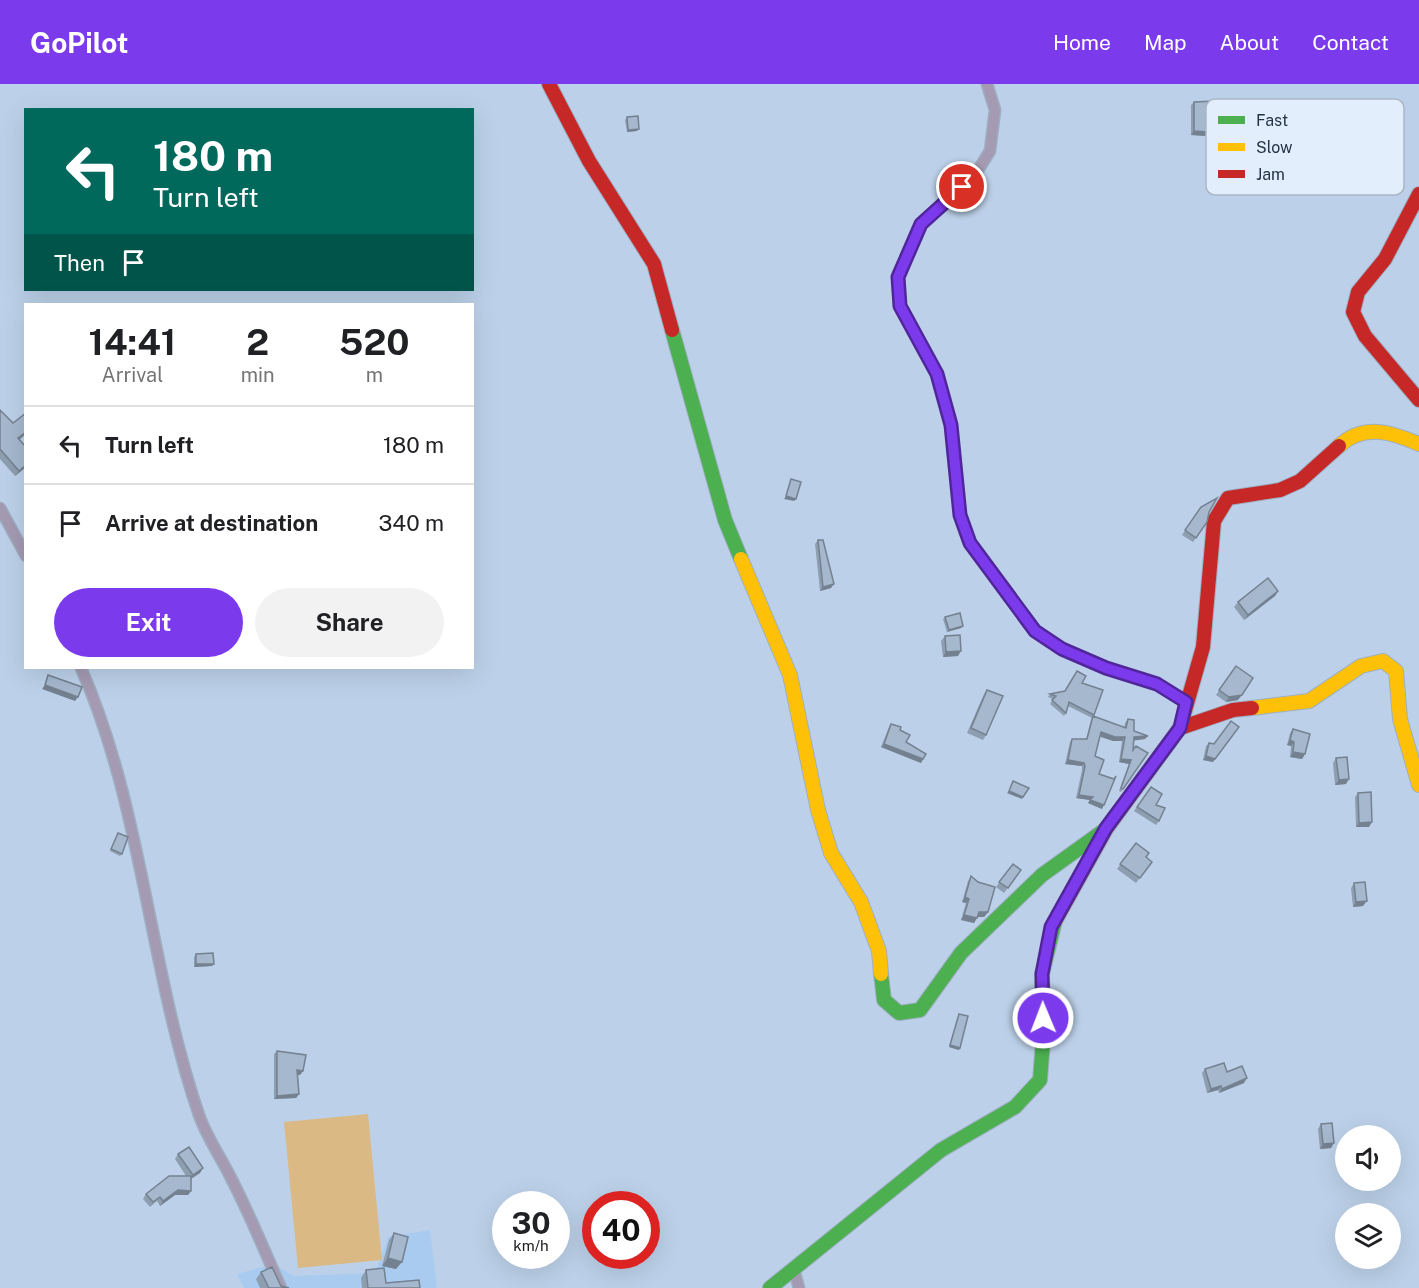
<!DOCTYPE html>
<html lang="en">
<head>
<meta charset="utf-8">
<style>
  body { margin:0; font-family:"Public Sans",sans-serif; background:#f2f2f2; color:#202124; height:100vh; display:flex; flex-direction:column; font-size:22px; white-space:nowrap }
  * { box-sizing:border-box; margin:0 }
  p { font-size:20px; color:#757577 }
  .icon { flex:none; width:33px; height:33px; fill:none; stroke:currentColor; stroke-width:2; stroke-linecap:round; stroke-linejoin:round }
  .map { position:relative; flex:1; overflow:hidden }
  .side { position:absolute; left:24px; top:219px; width:450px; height:366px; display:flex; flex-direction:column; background:#fff; border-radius:0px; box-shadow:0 6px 24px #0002 }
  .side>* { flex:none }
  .guide { position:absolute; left:24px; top:24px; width:450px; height:183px; border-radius:0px; box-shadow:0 6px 24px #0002; background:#00695c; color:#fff; overflow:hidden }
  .fabs { position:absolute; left:1335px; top:1041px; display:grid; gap:12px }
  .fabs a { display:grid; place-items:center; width:66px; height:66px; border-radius:50%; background:#fff; box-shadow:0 6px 24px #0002; font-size:30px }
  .speed { position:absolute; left:492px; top:1107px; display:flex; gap:12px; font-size:30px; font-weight:700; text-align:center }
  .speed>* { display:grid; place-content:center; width:78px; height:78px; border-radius:50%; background:#fff; box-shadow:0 6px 24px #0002; line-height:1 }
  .speed small { font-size:15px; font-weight:400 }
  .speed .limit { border:9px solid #d22; background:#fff; color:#111 }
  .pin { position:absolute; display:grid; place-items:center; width:51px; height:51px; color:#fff; margin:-26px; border:3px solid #fff; border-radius:50%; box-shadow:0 2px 6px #0007 }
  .me { position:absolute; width:66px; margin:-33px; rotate:359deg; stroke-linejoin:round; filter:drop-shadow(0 0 4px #0008) }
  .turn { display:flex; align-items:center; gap:21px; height:126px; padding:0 30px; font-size:27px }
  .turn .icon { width:78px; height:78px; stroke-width:2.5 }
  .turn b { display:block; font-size:42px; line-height:51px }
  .then { display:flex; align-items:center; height:57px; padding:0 30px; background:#0003; gap:12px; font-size:22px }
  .eta { display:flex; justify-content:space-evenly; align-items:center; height:102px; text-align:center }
  .eta b { font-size:36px; font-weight:700; line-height:42px }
  .cta { display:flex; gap:12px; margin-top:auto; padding:12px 30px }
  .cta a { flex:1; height:69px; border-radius:36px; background:#7c3aed; color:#fff; font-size:24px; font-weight:700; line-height:69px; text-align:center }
  .cta a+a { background:#f2f2f2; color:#202124 }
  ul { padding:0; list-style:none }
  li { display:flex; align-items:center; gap:18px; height:78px; padding:0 30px; border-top:2px solid #e0e0e0 }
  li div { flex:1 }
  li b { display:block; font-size:22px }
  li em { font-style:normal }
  header { display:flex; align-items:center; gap:36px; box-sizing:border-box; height:84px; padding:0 30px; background:#7c3aed; color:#fff }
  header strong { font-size:28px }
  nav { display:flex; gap:33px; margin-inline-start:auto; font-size:21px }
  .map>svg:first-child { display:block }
  .built { fill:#aacbf0 }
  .pitch { fill:#dbb985 }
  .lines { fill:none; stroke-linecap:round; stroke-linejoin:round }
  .street-casing { stroke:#9eafc2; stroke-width:13 }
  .fast-casing { stroke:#9eafc2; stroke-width:16 }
  .slow-casing { stroke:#9eafc2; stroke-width:16 }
  .jam-casing { stroke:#9eafc2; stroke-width:16 }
  .street { stroke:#a49bb3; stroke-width:10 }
  .fast { stroke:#4caf50; stroke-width:14 }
  .slow { stroke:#ffc107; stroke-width:14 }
  .jam { stroke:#c62828; stroke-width:14 }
  .wall { fill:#8e9eb1 }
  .shaded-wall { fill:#748190 }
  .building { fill:#a5b8ce; stroke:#748190; stroke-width:1.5 }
  .route-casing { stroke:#51269a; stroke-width:15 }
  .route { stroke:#7c3aed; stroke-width:10 }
  .key { fill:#e3eefc; stroke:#aab6c5; stroke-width:1.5 }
  .key-label { font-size:16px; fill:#243344 }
</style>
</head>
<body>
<header>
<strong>GoPilot</strong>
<nav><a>Home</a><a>Map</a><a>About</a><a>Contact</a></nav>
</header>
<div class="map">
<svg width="1419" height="1204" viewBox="0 0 1419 1204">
  <rect width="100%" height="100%" fill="#bcd1e9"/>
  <!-- built -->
  <polygon class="built" points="430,1146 437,1204 244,1204 237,1190 273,1180 294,1192 375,1189 388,1153"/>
  <!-- pitch -->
  <polygon class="pitch" points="368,1030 382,1176 298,1184 284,1038"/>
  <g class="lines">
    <!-- street casing -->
    <g class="street-casing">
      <g id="street">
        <polyline points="987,0 995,26 990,67 975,91 921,140 898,193 900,222 937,290 951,341 960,431 970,459 1035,547 1062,565 1106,584 1157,600 1186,618"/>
        <polyline points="0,424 26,472"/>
        <path d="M81 584C143 725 149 885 199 1031 207 1054 222 1075 232 1096 250 1131 265 1168 281 1204"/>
        <polyline points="794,1186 799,1204"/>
      </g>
    </g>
    <!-- fast casing -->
    <g class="fast-casing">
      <g id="fast">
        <polyline points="672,246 725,436 741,475"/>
        <polyline points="881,890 884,916 899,929 920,926 961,869 1042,791 1106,745"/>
        <polyline points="770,1204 941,1066 1015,1023 1040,996 1043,957 1042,890 1055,837"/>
      </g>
    </g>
    <!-- slow casing -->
    <g class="slow-casing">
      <g id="slow">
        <path d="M1339 362C1364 339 1391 348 1419 360"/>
        <polyline points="741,475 790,591 818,726 831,769 861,818 879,867 881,890"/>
        <polyline points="1252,624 1309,617 1361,582 1383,577 1396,587 1400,635 1419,701"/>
      </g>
    </g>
    <!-- jam casing -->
    <g class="jam-casing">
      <g id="jam">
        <polyline points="549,0 589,77 654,180 672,246"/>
        <polyline points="1419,110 1385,175 1358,208 1353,228 1365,252 1419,316"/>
        <polyline points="1180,644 1203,563 1214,437 1228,414 1280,406 1300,397 1339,362"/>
        <polyline points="1055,837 1106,745 1180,644 1233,626 1252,624"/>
      </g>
    </g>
    <!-- street -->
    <use href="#street" class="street"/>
    <!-- fast -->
    <use href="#fast" class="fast"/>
    <!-- slow -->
    <use href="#slow" class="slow"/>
    <!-- jam -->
    <use href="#jam" class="jam"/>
  </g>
  <!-- wall -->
  <g class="wall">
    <polygon points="1194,18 1212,32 1209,32 1206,52 1191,51 1191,21"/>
    <polygon points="627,33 637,47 627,48 625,36"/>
    <polygon points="0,326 13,339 26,329 26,350 19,356 26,363 26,383 15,392 0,375"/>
    <polygon points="1201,423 1209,428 1207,438 1193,458 1182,451"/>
    <polygon points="818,456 831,504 820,507 815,460"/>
    <polygon points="1278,507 1275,512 1244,536 1234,523 1238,518"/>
    <polygon points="945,533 963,542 961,544 947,548 943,535"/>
    <polygon points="945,552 958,572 943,573 941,557"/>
    <polygon points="1236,582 1238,616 1226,618 1216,611"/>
    <polygon points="1082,599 1094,631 1092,634 1068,622 1066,629 1064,632 1050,620 1053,615 1048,613 1050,610 1065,607"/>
    <polygon points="987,606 986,651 983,656 967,649 984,610"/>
    <polygon points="1093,632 1124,644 1125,639 1128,635 1134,647 1145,655 1133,656 1133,665 1148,669 1121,708 1119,707 1129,680 1119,678 1122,657 1113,657 1100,652 1095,672 1099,690 1102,725 1088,719 1090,716 1076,714 1082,686 1082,682 1065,680 1070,658 1072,655 1086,655 1091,636"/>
    <polygon points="891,640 900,646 906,658 923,675 921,679 881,663 889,643"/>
    <polygon points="1293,645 1305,670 1302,675 1290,673 1291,662 1287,661 1290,649"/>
    <polygon points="1209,659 1213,678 1203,676 1206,662"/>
    <polygon points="1336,674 1346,700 1335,701 1333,679"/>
    <polygon points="1151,703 1159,737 1156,741 1134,727"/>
    <polygon points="1358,709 1369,743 1356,743 1355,713"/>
    <polygon points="118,749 122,770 120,772 110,767"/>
    <polygon points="1136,759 1146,773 1152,778 1136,799 1117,785"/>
    <polygon points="1013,780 1021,786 1004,809 996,803"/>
    <polygon points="971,792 988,828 984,833 977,833 974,839 961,836 966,819 962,818 968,797"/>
    <polygon points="1354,799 1363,822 1353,823 1351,804"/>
    <polygon points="196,870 214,880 212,882 194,883 194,873"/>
    <polygon points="959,930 960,964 959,966 949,963 958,932"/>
    <polygon points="277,967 303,987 300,991 298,991 299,1010 296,1014 274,1015 274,970"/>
    <polygon points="1205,985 1227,988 1244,999 1219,1009 1218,1006 1207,1009 1202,989"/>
    <polygon points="1321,1040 1331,1064 1320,1065 1318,1045"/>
    <polygon points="178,1070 200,1089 191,1095 191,1107 188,1111 175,1111 160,1122 157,1117 150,1123 143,1115 146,1110 186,1092 175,1075"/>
    <polygon points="394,1149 396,1185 382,1182 389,1156"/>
    <polygon points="366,1186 386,1199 420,1204 362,1204 361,1194"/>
    <polygon points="261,1188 281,1202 289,1204 260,1204 256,1195"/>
  </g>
  <!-- shaded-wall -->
  <g class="shaded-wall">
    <polygon points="1209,28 1215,28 1212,32 1207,32"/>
    <polygon points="639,45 637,47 627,48 628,46"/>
    <polygon points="1194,47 1208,48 1206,52 1191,51"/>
    <polygon points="26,348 26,350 13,360 18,354"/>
    <polygon points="26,381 26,383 15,392 19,387"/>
    <polygon points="786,412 796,415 794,417 784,415"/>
    <polygon points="834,500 831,504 820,507 823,503"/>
    <polygon points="1278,507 1275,512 1244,536 1248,531"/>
    <polygon points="963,542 961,544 947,548 949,546"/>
    <polygon points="961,567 958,572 943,573 946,568"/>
    <polygon points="45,601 78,613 75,617 42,605"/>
    <polygon points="1242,611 1238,616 1226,618 1229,613"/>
    <polygon points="1236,647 1213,678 1203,676 1206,672"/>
    <polygon points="1101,648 1125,653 1122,657 1113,657 1098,652"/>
    <polygon points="1148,652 1145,655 1131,657 1134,653"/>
    <polygon points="1290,656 1294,658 1291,662 1287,661"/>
    <polygon points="884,660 923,675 921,679 881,663"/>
    <polygon points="1293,668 1305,670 1302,675 1290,673"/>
    <polygon points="1121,675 1131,676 1129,680 1119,678"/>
    <polygon points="1068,676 1084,679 1082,682 1065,680"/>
    <polygon points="1349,695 1346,700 1335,701 1339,696"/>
    <polygon points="1009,707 1023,713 1022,715 1007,709"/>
    <polygon points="1079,711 1093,713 1104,721 1102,725 1088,719 1090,716 1076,714"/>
    <polygon points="1372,738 1369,743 1356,743 1359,739"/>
    <polygon points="965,813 969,815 966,819 962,818"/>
    <polygon points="1367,817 1363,822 1353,823 1356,818"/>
    <polygon points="979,828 988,828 984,833 975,833"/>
    <polygon points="964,831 977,834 974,839 961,836"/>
    <polygon points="196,880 214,880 212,882 194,883"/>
    <polygon points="950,961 960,964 959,966 949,963"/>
    <polygon points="297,986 303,987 300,991 295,990"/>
    <polygon points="1247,994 1244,999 1219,1009 1222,1005"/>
    <polygon points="1221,1002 1218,1006 1207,1009 1211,1005"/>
    <polygon points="299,1010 296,1014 274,1015 277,1012"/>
    <polygon points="1334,1059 1331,1064 1320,1065 1323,1060"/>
    <polygon points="203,1084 200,1089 189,1096 193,1091"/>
    <polygon points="178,1106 191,1107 188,1111 175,1111 160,1122 163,1117"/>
    <polygon points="388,1174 402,1178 396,1185 382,1182"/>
  </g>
  <!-- building -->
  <g class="building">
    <polygon points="1215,17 1215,28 1209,28 1208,48 1194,47 1194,18"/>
    <polygon points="638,32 639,45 628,46 627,33"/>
    <polygon points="0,326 13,339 26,329 26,348 18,354 26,363 26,381 19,387 0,365"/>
    <polygon points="791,395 801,398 796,415 786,412"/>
    <polygon points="1217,414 1209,428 1207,438 1196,454 1185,446 1201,423"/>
    <polygon points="818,456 823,456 834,500 823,503"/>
    <polygon points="1268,494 1278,507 1248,531 1238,518"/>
    <polygon points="960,529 963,542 949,546 945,533"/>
    <polygon points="960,551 961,567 946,568 945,552"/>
    <polygon points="1236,582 1253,594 1242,611 1229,613 1219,606"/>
    <polygon points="1077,587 1086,592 1082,599 1103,606 1094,631 1069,618 1066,629 1052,616 1056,612 1050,610 1065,607"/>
    <polygon points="48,591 82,603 78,613 45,601"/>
    <polygon points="987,606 1003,612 986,651 971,644"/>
    <polygon points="1093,632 1126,644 1128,635 1134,636 1134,647 1148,652 1134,653 1133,666 1136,662 1148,669 1123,705 1121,704 1131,676 1121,675 1125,653 1115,653 1101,648 1095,672 1104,676 1099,690 1114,695 1116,692 1104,721 1090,716 1093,713 1079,711 1085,682 1084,679 1068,676 1072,655 1087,655"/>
    <polygon points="1231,637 1239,643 1215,675 1206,672 1209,659 1214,660"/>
    <polygon points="891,640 901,643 900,646 910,651 906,658 926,670 923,675 884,660"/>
    <polygon points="1293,645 1310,650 1305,670 1293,668 1294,658 1290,656"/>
    <polygon points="1347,673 1349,695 1339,696 1336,674"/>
    <polygon points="1013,697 1029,704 1023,713 1009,707"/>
    <polygon points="1151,703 1162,710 1156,721 1165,724 1159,737 1137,723"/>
    <polygon points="1371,708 1372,738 1359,739 1358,709"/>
    <polygon points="118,749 128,753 122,770 111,765"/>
    <polygon points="1136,759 1149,769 1146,773 1152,778 1140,794 1120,780"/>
    <polygon points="1013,780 1021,786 1008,804 999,798"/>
    <polygon points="971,792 978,798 995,803 988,828 979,828 977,834 964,831 969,815 965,813"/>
    <polygon points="1365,798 1367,817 1356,818 1354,799"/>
    <polygon points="213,869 214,880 196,880 196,870"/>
    <polygon points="959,930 968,932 960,964 950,961"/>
    <polygon points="277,967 306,971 303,987 297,986 299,1010 277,1012"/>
    <polygon points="1224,979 1227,988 1242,982 1247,994 1222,1005 1221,1002 1211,1005 1205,985"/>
    <polygon points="1332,1039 1334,1059 1323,1060 1321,1040"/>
    <polygon points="189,1063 203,1084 193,1091 178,1070"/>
    <polygon points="169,1092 191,1092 191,1107 178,1106 163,1117 160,1113 153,1118 146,1110"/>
    <polygon points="394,1149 408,1153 402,1178 388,1174"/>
    <polygon points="272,1183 281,1202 289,1204 269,1204 261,1188"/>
    <polygon points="384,1184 386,1199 419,1196 420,1204 368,1204 366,1186"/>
  </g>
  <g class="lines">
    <!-- route casing -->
    <g class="route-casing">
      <polyline id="route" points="962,103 921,140 898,193 900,222 937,290 951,341 960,431 970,459 1035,547 1062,565 1106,584 1157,600 1186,618 1180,644 1106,744 1051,843 1042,890 1043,934"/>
    </g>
    <!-- route -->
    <use href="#route" class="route"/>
  </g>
  <!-- legend -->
  <rect x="1206" y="15" width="198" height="96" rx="9" class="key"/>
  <rect x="1218" y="32" width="27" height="8" fill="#4caf50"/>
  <rect x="1218" y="59" width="27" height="8" fill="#ffc107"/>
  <rect x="1218" y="86" width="27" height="8" fill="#c62828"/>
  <g class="key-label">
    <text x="1256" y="42">Fast</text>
    <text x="1256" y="69">Slow</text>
    <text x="1256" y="96">Jam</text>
  </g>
</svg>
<div class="fabs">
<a><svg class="icon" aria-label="sound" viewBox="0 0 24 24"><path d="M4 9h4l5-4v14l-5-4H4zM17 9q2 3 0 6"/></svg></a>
<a><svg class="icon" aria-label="layers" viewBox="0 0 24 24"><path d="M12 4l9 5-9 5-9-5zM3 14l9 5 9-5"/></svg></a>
</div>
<div class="speed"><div>30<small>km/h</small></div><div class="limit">40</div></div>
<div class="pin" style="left:962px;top:103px;background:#d93025"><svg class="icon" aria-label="arrive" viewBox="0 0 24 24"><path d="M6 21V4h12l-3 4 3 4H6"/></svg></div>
<svg class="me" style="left:1043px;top:934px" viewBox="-20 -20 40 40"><circle r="17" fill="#7c3aed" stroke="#fff" stroke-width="3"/><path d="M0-11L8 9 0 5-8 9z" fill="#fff"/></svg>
<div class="guide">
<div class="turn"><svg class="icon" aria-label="left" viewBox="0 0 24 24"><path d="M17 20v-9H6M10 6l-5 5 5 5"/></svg><div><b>180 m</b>Turn left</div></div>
<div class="then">Then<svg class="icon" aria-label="arrive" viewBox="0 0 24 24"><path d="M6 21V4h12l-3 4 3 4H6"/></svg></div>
</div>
<section class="side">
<div class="eta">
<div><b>14:41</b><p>Arrival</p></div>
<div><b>2</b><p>min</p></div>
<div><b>520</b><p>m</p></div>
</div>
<ul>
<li><svg class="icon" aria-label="left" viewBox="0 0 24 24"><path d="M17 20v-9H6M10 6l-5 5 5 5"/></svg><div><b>Turn left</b></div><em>180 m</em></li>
<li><svg class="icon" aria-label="arrive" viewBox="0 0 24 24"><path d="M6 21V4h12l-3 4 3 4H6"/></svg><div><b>Arrive at destination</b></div><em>340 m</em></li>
</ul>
<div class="cta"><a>Exit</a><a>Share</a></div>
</section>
</div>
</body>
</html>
